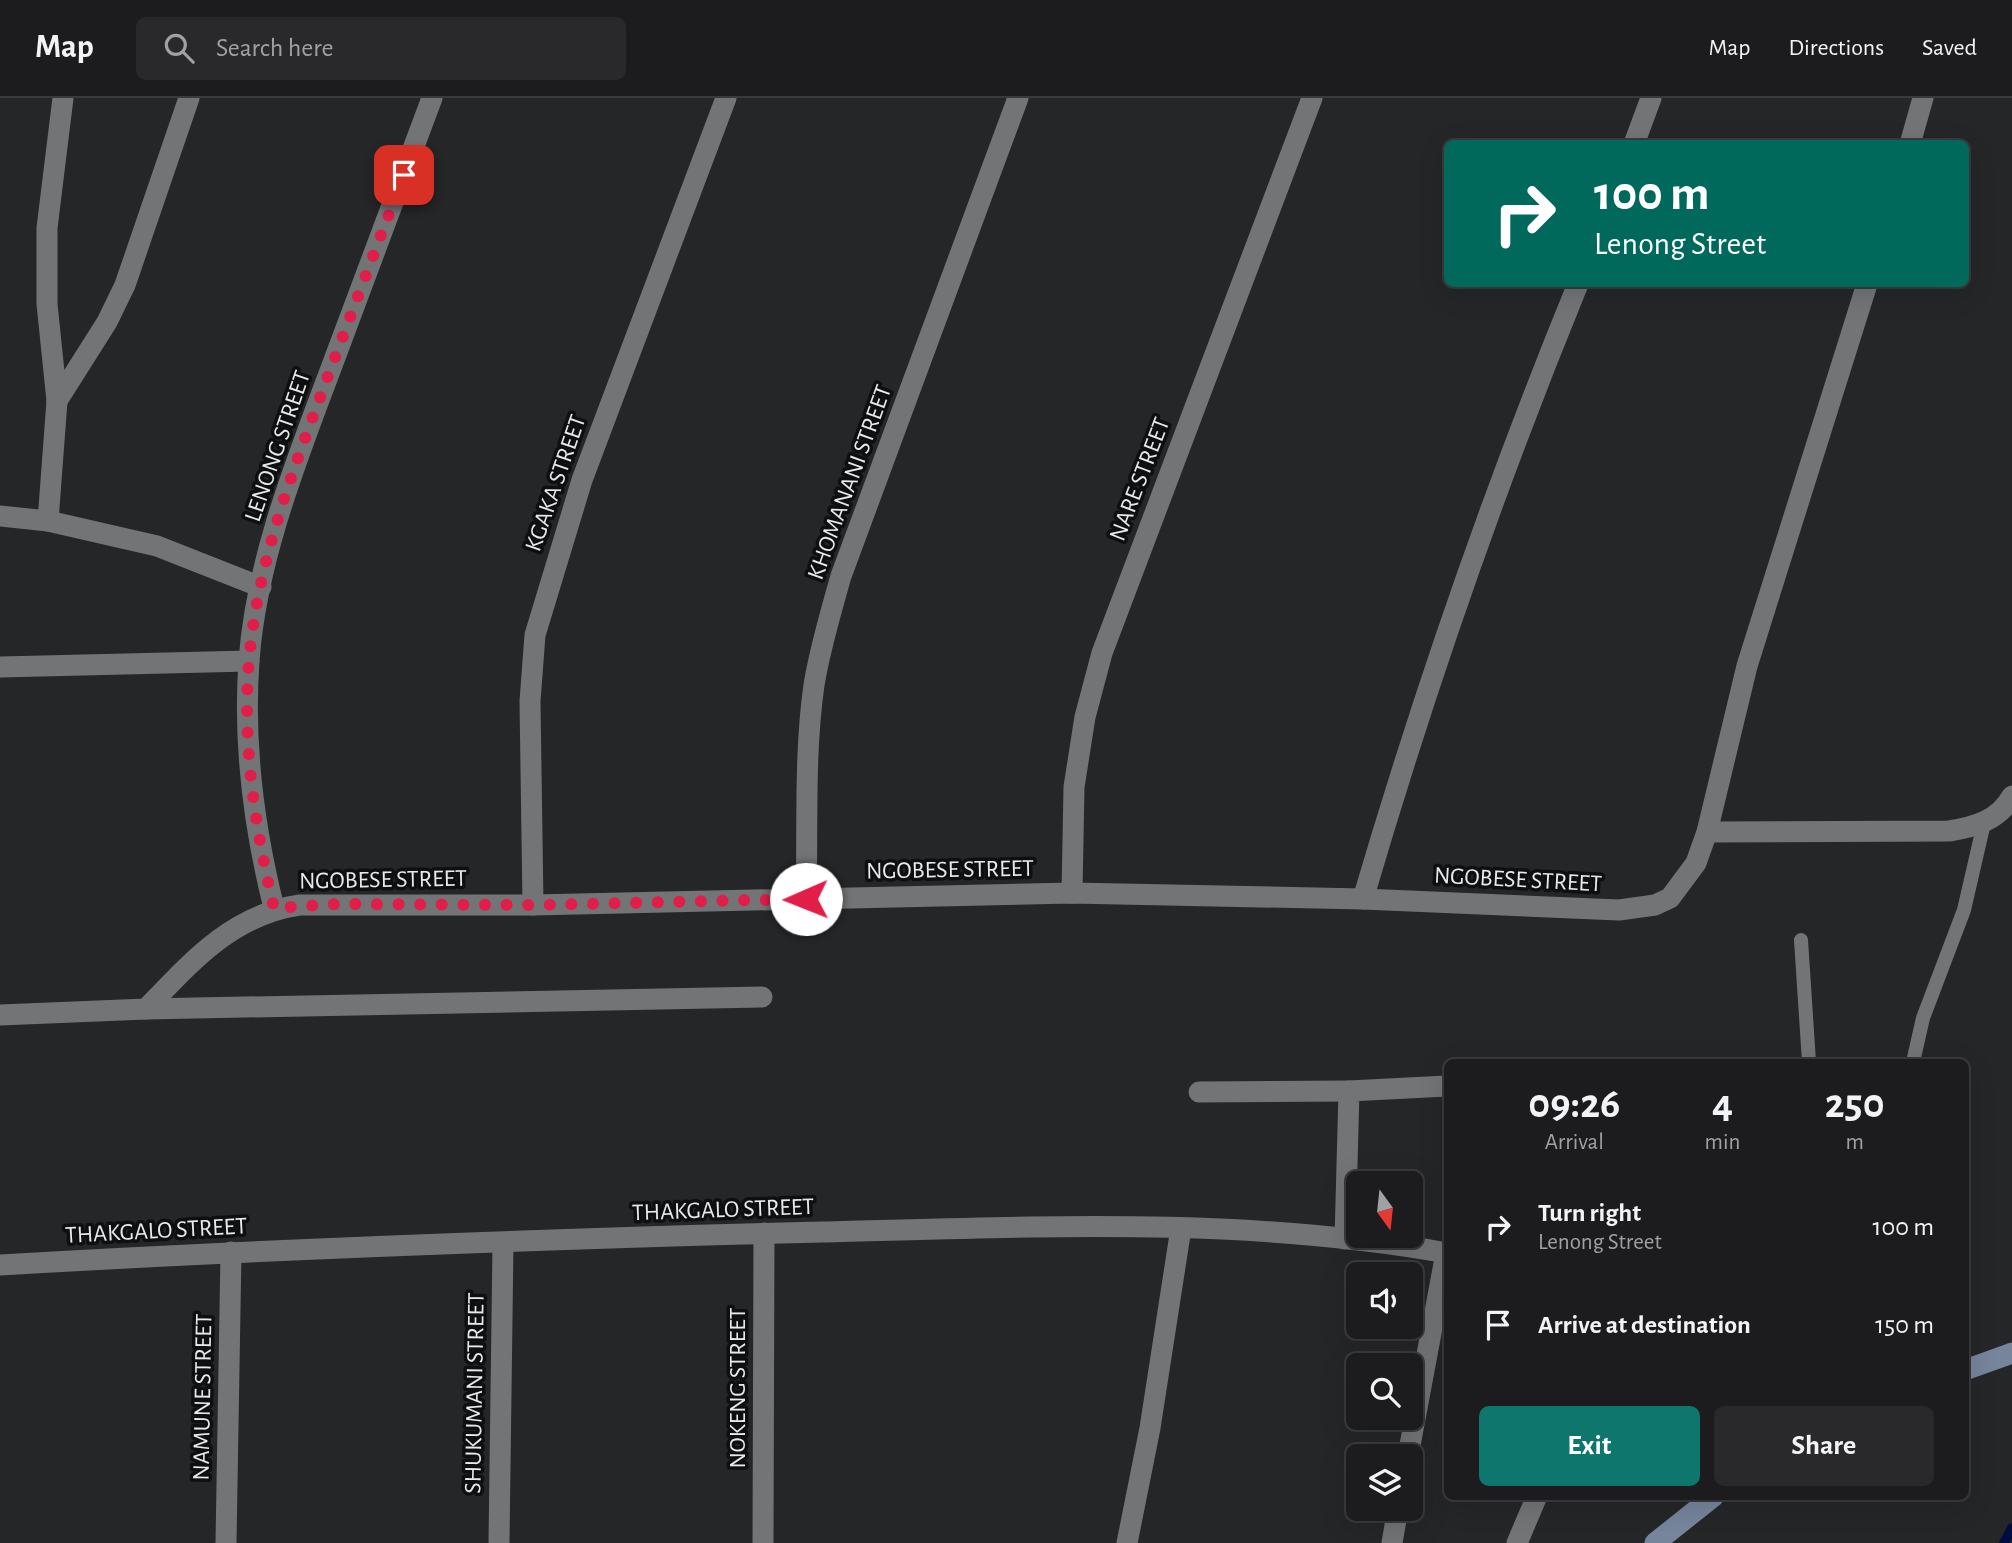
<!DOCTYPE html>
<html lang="en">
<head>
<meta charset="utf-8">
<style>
  body { margin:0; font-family:"Alegreya Sans",sans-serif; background:#29292b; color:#f1f3f6; height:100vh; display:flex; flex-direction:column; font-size:26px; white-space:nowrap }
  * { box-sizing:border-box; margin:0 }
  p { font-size:23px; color:#a0a1a4 }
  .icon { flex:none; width:38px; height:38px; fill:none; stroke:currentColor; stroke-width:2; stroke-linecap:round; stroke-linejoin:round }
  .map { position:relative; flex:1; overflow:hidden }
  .drawer { position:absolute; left:1444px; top:961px; width:525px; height:441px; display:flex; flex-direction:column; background:#1c1c1e; border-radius:10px; box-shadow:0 7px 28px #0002,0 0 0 2px #3a3a3c }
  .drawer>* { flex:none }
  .hud { position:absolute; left:1444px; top:42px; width:525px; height:147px; border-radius:10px; box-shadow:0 7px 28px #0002,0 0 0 2px #3a3a3c; background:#00695c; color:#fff; overflow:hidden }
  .needle { width:46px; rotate:165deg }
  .buttons { position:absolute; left:1346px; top:1073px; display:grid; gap:14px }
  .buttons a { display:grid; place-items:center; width:77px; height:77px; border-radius:10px; background:#1c1c1e; box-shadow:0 7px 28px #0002,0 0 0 2px #3a3a3c; font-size:35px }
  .pin { position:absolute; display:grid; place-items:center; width:60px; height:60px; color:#fff; margin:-30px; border-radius:14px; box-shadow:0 4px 10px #0006 }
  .me { position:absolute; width:77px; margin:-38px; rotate:269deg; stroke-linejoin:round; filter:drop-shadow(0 0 5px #0008) }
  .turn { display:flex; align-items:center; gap:24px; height:147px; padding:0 35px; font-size:32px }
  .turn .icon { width:91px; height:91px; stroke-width:2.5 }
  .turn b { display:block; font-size:49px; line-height:60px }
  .eta { display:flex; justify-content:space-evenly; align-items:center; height:119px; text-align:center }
  .eta b { font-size:42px; font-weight:700; line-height:49px }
  .button { display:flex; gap:14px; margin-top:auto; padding:14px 35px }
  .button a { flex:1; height:80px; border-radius:10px; background:#0f766e; color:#fff; font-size:28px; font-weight:700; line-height:80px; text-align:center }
  .button a+a { background:#29292b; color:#f1f3f6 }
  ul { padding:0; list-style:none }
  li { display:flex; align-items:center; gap:21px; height:98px; padding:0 35px }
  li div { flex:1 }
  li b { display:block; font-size:26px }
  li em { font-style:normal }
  header { display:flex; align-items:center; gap:42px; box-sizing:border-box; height:98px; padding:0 35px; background:#1c1c1e; border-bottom:2px solid #3a3a3c }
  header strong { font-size:33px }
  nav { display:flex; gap:38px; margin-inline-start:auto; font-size:24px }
  .search { width:490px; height:63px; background:#29292b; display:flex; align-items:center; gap:18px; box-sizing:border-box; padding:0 24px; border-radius:10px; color:#a0a1a4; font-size:26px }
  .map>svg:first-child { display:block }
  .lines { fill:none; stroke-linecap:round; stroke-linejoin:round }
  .stream { stroke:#000b41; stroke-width:10 }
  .lane { stroke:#727476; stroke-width:14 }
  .street { stroke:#727476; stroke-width:21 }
  .secondary { stroke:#76849c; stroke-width:21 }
  .route { stroke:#e11d48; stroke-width:12; stroke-dasharray:0 21.6 }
  .labels { text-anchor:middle; stroke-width:7; stroke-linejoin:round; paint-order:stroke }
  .street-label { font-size:24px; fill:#e8e9ea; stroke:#0e0f10 }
</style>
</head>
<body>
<header>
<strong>Map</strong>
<div class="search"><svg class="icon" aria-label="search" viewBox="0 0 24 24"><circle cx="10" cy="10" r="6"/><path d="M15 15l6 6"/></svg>Search here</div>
<nav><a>Map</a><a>Directions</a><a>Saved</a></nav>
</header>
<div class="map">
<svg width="2012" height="1445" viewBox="0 0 2012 1445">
  <rect width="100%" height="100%" fill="#252628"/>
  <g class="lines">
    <!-- stream -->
    <polyline class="stream" points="2004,1445 2012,1430"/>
    <!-- lane -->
    <g class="lane">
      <polyline points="1801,842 1809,964"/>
      <polyline points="1913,964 1923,920 1964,812 1984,725"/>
    </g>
    <!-- street -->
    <g class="street">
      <polyline points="1634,46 1651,0"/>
      <polyline points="1910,46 1923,0"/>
      <polyline points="57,303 107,224 125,187 189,0"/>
      <polyline points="0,418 48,423 57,303 47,206 47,130 63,0"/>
      <polyline points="48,423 157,448 261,489"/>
      <polyline points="0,569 249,563"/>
      <path d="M1707 734 1949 733C1975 729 1999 722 2012 698"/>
      <polyline points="1072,795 1074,689 1085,619 1102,555 1312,0"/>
      <path d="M806 801C808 730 804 657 814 587 820 550 831 514 841 478L1018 0"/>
      <path d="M1363 801C1424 593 1496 386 1578 186"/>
      <polyline points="533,807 530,603 535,537 582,382 726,0"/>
      <path d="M274 810C254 730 243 647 249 563 256 464 295 366 330 273 364 182 398 91 432 0"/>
      <path d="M146 911C191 864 233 816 300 807H533L1072 795 1363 801 1619 812 1655 807 1670 800 1696 765 1707 734 1747 568 1867 186"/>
      <polyline points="0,917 146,911 762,899"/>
      <polyline points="1199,994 1349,993"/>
      <polyline points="1345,1141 1349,993 1447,988"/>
      <path d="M0 1167C274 1151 548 1141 822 1134 1030 1129 1241 1118 1447 1155"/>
      <polyline points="1408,1358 1446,1155"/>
      <polyline points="226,1445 231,1154"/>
      <polyline points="499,1445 503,1145"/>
      <polyline points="763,1445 764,1135"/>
      <polyline points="1127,1445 1150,1330 1181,1130"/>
      <polyline points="1392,1445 1398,1410"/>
      <polyline points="1517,1445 1537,1398"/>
    </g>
    <!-- secondary -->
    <g class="secondary">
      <polyline points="1965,1272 2012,1255"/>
      <polyline points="1655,1445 1714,1398"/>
    </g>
  </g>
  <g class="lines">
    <!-- route -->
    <path class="route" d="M404 77C377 147 351 217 325 286 292 375 257 467 249 563 242 645 255 730 274 810L337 806 533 807 806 801"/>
  </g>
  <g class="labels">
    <!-- street labels -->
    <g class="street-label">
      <text transform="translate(277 348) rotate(-71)" y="8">LENONG STREET</text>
      <text transform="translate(1139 381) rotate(-69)" y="8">NARE STREET</text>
      <text transform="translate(849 384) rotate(-70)" y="8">KHOMANANI STREET</text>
      <text transform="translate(555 385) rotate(-71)" y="8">KGAKA STREET</text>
      <text transform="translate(950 771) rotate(-1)" y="8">NGOBESE STREET</text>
      <text transform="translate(383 781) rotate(-1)" y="8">NGOBESE STREET</text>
      <text transform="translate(1518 781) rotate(3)" y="8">NGOBESE STREET</text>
      <text transform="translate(723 1111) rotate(-2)" y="8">THAKGALO STREET</text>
      <text transform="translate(156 1132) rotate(-3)" y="8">THAKGALO STREET</text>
      <text transform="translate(737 1290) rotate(-90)" y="8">NOKENG STREET</text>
      <text transform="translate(474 1295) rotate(-89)" y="8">SHUKUMANI STREET</text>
      <text transform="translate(202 1299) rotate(-89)" y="8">NAMUNE STREET</text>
    </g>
  </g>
</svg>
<div class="buttons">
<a><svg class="needle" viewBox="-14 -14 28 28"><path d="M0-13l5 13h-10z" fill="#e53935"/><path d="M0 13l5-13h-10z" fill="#a0a1a4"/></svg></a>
<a><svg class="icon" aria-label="sound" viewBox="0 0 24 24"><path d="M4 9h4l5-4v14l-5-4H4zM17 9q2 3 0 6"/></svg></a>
<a><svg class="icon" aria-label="search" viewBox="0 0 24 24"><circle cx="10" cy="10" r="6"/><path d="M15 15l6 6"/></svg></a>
<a><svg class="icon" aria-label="layers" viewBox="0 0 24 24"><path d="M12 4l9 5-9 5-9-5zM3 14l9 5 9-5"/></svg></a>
</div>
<div class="pin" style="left:404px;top:77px;background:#d93025"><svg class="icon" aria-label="arrive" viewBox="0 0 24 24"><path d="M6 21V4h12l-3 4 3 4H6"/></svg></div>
<svg class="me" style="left:806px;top:801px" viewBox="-20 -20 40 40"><circle r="19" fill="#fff"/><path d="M0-13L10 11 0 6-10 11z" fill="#e11d48"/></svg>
<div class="hud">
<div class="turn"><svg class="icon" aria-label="right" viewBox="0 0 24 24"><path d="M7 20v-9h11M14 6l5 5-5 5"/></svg><div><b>100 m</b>Lenong Street</div></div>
</div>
<section class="drawer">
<div class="eta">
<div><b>09:26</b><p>Arrival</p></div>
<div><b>4</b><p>min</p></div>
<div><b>250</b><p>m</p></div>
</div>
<ul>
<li><svg class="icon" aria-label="right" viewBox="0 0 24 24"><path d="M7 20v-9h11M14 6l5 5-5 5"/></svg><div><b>Turn right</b><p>Lenong Street</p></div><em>100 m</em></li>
<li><svg class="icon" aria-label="arrive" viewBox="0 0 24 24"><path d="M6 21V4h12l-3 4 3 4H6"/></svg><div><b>Arrive at destination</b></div><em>150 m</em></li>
</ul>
<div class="button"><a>Exit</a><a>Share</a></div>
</section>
</div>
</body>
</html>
